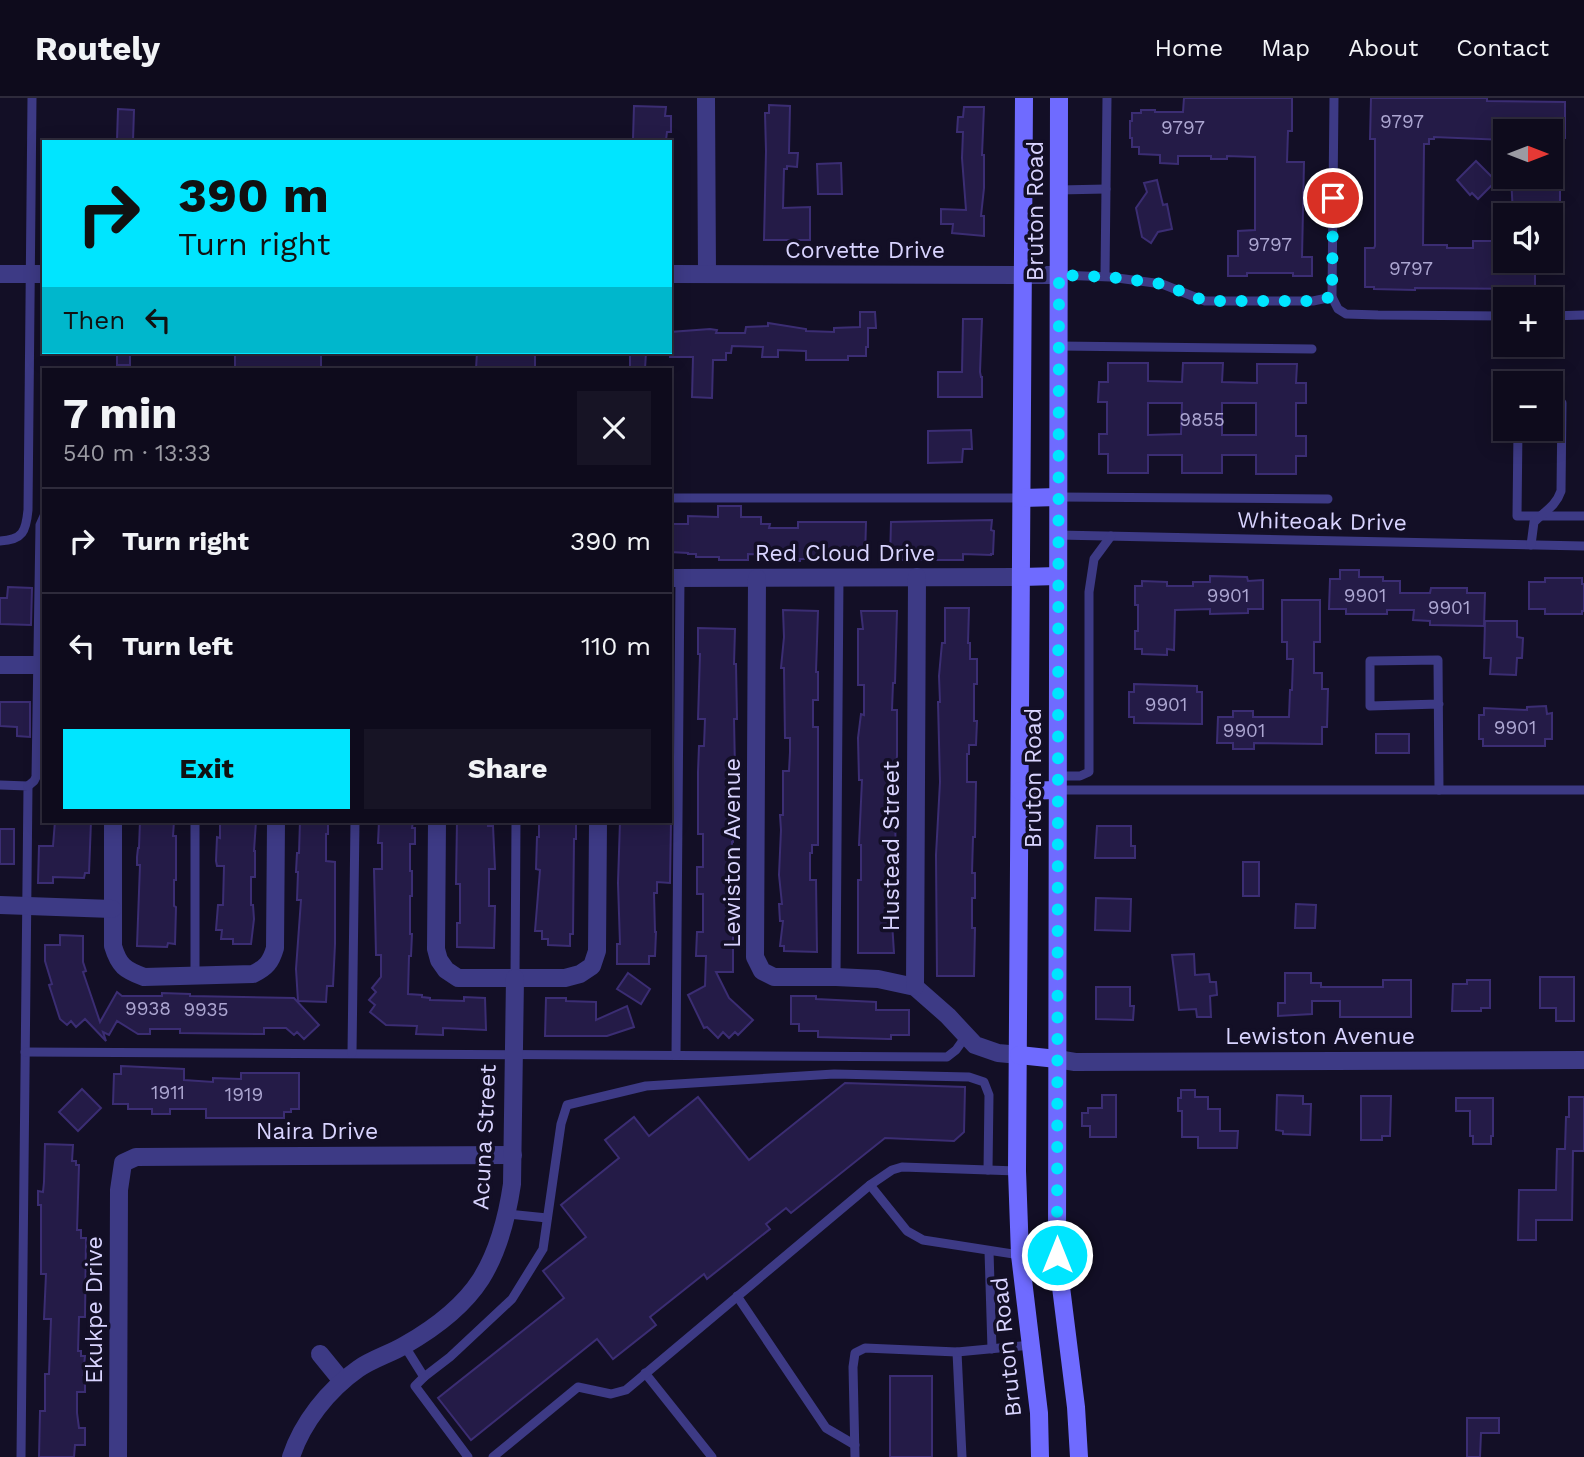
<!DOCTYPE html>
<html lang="en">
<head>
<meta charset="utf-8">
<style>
  body { margin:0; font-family:"Work Sans",sans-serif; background:#171425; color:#f1f3f6; height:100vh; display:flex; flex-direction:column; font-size:26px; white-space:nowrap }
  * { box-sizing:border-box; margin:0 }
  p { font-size:23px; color:#9b9ba3 }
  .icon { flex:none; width:38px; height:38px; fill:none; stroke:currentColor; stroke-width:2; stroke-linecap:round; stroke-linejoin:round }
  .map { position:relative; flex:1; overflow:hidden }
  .details { position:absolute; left:42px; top:270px; width:630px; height:455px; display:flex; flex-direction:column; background:#0e0b1c; border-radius:0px; box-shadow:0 4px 18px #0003,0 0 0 2px #2e2b3b }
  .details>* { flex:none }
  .hud { position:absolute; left:42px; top:42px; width:630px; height:214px; border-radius:0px; box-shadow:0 4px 18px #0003,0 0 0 2px #2e2b3b; background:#00e5ff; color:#111; overflow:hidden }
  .needle { width:46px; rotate:90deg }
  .tools { position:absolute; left:1493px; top:21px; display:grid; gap:14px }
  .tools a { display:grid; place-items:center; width:70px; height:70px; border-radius:0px; background:#0e0b1c; box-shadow:0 4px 18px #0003,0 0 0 2px #2e2b3b; font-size:35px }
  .pin { position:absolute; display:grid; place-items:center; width:60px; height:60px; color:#fff; margin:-30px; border:4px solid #fff; border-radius:50%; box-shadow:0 2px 7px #0007 }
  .me { position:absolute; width:77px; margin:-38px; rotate:0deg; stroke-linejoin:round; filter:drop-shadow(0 0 5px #0008) }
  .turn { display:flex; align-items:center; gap:24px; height:147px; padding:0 21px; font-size:32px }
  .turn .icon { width:91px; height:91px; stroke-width:2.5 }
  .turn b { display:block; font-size:49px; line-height:60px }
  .then { display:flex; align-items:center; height:66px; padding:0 21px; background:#0003; gap:14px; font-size:26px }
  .round { display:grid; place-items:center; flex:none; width:74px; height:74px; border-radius:0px; background:#171425 }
  .overview { display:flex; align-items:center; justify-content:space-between; height:119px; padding:0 21px }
  h1 { font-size:42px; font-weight:700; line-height:52px }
  .button { display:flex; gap:14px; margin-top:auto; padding:14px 21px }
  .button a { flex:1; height:80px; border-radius:0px; background:#00e5ff; color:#111; font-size:28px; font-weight:700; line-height:80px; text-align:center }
  .button a+a { background:#171425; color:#f1f3f6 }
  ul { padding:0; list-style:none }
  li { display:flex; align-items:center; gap:21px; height:105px; padding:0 21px; border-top:2px solid #2e2b3b }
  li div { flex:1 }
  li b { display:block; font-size:26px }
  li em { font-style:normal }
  header { display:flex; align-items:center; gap:42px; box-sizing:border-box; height:98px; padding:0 35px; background:#0e0b1c; border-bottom:2px solid #2e2b3b }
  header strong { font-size:33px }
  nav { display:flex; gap:38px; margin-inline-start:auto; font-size:24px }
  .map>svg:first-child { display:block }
  .building { fill:#241b47; stroke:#3b2d73; stroke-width:2; fill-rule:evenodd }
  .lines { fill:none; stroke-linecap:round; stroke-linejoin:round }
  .lane { stroke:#3d3a85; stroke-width:9 }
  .street { stroke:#3d3a85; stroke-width:18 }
  .secondary { stroke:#6f6bff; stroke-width:18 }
  .route { stroke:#00e5ff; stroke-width:12; stroke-dasharray:0 21.6 }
  .labels { text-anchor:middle; stroke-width:7; stroke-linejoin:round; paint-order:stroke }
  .number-label { font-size:19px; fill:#aca6d1 }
  .street-label { font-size:23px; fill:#d9d4ff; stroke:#130f26 }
</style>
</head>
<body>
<header>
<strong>Routely</strong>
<nav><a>Home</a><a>Map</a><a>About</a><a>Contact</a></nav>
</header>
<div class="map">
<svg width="1584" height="1359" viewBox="0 0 1584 1359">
  <rect width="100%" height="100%" fill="#130f26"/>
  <!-- building -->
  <g class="building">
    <polygon points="1184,0 1292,0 1292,33 1288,33 1287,64 1304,64 1302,159 1312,159 1312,178 1293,178 1293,175 1247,175 1247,178 1228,178 1228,158 1238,158 1238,133 1255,132 1255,59 1227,58 1227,61 1211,61 1211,58 1178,58 1178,66 1160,65 1160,57 1139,56 1139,49 1132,49 1132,40 1130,40 1130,23 1132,23 1132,15 1141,15 1141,12 1155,12 1155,14 1183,14"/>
    <polygon points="1371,0 1487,0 1487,3 1565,4 1565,40 1550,39 1550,33 1505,33 1505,42 1434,39 1434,41 1429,41 1429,46 1424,46 1423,147 1447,147 1447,150 1473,150 1473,143 1497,143 1496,149 1505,149 1505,163 1535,163 1535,191 1415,190 1415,192 1374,191 1374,189 1365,189 1365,150 1374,150 1375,148 1375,41 1370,41"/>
    <polygon points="769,7 790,8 789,55 798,55 797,69 787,68 787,71 784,71 783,110 810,109 810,142 764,142 766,53 765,15 769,15"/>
    <polygon points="634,8 666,9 665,18 671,18 671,34 667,34 666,42 633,41"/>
    <polygon points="964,9 984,9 982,57 984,57 984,90 981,118 984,118 984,138 952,135 953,126 941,126 941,111 966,112 962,60 963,34 957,34 958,19 963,19"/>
    <polygon points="118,11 134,12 133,43 117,42"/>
    <polygon points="1476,63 1496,83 1478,101 1472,95 1470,97 1457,82"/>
    <polygon points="841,65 842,96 818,96 817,66"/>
    <polygon points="1511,79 1560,79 1560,108 1559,108 1559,116 1513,116"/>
    <polygon points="1157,82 1163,107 1167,106 1172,131 1158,134 1151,145 1142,139 1136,110 1147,94 1144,85"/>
    <polygon points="860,214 875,214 876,230 868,230 868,249 866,249 866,258 848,258 848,262 806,262 806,253 778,252 778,259 762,259 763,249 732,248 731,255 726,255 726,262 713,262 712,300 692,299 693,259 670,259 670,234 710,231 717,232 716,235 745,235 746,229 768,228 768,225 806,231 806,233 834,234 834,230 860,229"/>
    <polygon points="963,221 982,221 980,274 981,279 982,279 982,299 938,299 938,274 962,274"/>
    <rect x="117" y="254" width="13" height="13"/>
    <rect x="235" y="254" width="86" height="17"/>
    <polygon points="477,254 535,254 535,271 476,271"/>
    <polygon points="630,254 646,254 645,271 630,271"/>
    <path d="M1108 265H1148V283L1182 284 1183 265H1223L1222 284 1257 285V266H1297L1296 285H1306V305H1296V338H1306V358H1296V376H1256V357H1222V375H1182V357H1148V375H1108V356H1099V336H1107V304H1098L1099 284H1108ZM1148 305H1182L1181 336 1148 337ZM1222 305H1256V337H1222Z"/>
    <polygon points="971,332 972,351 963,351 962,364 928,365 928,333"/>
    <polygon points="718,408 741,408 741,419 761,419 761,426 770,426 769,430 798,430 798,424 866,424 865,460 808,459 808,461 800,461 800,463 784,463 784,457 748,456 748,462 719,462 719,459 696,459 696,456 688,456 688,455 670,454 670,426 688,426 688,418 718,419"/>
    <polygon points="992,422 991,432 994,433 993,456 991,456 991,457 963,456 963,462 890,462 891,424"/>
    <polygon points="1340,472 1359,472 1359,479 1383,479 1383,483 1400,483 1400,495 1430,495 1431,490 1467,490 1467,495 1485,495 1484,528 1430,527 1430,523 1413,522 1414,512 1387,512 1387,516 1346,516 1346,511 1329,511 1330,481 1340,481"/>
    <polygon points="1210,478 1247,479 1248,483 1263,482 1263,511 1248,511 1248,515 1210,516 1210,511 1175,512 1174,552 1167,551 1167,557 1142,556 1142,551 1135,551 1135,533 1138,533 1138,507 1135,507 1135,488 1142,488 1142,483 1167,484 1167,488 1193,488 1193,484 1210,484"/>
    <polygon points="1545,480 1582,480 1582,486 1584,486 1584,513 1582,513 1582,516 1545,516 1545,511 1529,511 1529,484 1545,484"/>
    <polygon points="8,489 32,490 31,527 0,526 0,500 7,500"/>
    <polygon points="1282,502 1320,502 1320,544 1314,544 1314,575 1322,575 1322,591 1328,591 1327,629 1322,629 1322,646 1254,645 1254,651 1233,651 1233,645 1217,645 1218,619 1233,619 1233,613 1253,613 1253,619 1289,619 1290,592 1292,592 1293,561 1287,561 1287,544 1282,544"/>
    <polygon points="945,510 969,510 968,545 970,545 970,561 977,561 977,586 974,586 974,623 977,623 976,647 969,647 969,656 967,656 967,684 976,684 975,739 973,739 972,775 975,775 975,800 972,800 972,830 975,830 974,878 937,878 936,757 940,684 938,604 940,604 939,578 942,545 945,545"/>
    <polygon points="783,512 818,513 816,574 818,574 818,602 813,602 813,629 818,629 818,747 812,747 812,755 810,755 810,782 816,782 817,854 784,853 784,848 780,848 783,823 780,823 779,806 782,806 779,777 781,732 780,717 783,717 783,673 789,673 790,654 790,640 785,640 784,570 781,570 784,539"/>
    <polygon points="861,513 897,513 895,585 893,585 892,612 897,612 897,658 891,705 895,705 896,780 893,780 893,824 892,824 894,855 858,855 858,782 861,782 861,747 859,747 862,682 859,682 858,640 861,616 864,617 864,587 858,587 858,531 863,531"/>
    <polygon points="1485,523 1517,523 1517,539 1523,540 1522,560 1517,560 1516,577 1490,576 1491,560 1484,560"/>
    <polygon points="698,530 735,531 734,566 736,566 737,621 734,621 736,722 734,722 733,744 732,744 732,772 733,772 735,834 733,834 733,874 716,874 729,900 753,922 738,937 735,934 729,940 723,934 718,940 707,929 704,930 688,897 705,888 706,858 696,858 697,834 703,834 703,796 697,796 697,769 703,769 703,736 698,736 698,674 699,648 704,648 705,621 698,621 700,556 698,556"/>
    <polygon points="1134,586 1197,588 1197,594 1202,594 1202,626 1134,625 1134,619 1129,619 1129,594 1134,594"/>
    <polygon points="0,604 30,604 30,639 17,638 17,629 0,628"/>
    <polygon points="1546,608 1547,616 1552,615 1552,641 1545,641 1545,648 1483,648 1483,641 1479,641 1479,617 1484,617 1484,610 1527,612 1527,609"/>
    <rect x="1376" y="636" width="33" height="19"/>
    <polygon points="55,723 91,723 89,775 85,775 84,780 53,779 53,785 38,785 39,748 53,748"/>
    <polygon points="140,723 174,723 173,738 176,738 176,782 174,782 174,808 176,809 175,846 168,845 167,849 137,848 140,767 137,767 137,759 138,750 139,750"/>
    <polygon points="220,723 256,723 254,753 255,753 255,779 251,779 251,807 253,807 254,821 251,846 233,846 233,841 221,841 222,832 216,832 218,807 223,807 224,768 217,768 216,763 217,739 220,740"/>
    <polygon points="300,723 328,723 328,736 326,736 326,763 335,764 335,846 333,888 327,888 326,904 298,903 296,871 301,802 297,802 298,774 296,774 297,755 299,755"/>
    <polygon points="379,723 413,723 412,730 415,730 415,746 410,746 410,773 412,773 412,798 410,798 410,836 412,836 411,858 409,858 408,896 422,897 422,899 430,900 430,902 464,903 464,899 485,900 486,932 443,930 443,937 416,936 417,928 386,927 370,914 375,907 369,902 376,894 372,890 381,879 381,857 376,857 375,812 374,771 382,771 382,745 378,745"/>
    <polygon points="457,723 488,723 488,728 493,728 495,771 489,771 489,808 495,808 494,850 457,849 457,825 460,825 460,786 456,786"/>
    <polygon points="539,723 576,723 576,741 574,741 573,836 570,836 570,848 548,847 548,841 542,841 542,833 535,833 540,772 536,771 537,739 539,739"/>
    <polygon points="620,723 671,723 670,785 657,784 657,795 654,795 655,834 656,834 655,858 649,858 649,866 617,866 617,846 620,846 618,785"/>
    <polygon points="1097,728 1131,728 1131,748 1135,748 1135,760 1095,760"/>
    <rect x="0" y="731" width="14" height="35"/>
    <rect x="1243" y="764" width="16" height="34"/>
    <polygon points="1096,800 1131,801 1130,833 1095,832"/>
    <polygon points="1296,806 1316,807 1315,830 1295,830"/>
    <polygon points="60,837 83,838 83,864 86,873 83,874 100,924 117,894 122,898 162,898 162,895 190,896 190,898 294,900 319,927 304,941 297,934 294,937 286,930 264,930 264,936 180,935 180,931 150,931 150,936 138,936 117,923 109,937 103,934 106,943 85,921 76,929 71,923 67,927 60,921 49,887 52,886 45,863 45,847 60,847"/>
    <polygon points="1194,856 1195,877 1209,876 1210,884 1216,884 1217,897 1210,898 1211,919 1197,919 1196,911 1179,912 1172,857"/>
    <polygon points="628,875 650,891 641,906 617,891"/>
    <polygon points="1285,875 1311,875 1311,885 1321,885 1321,889 1383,889 1383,882 1411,882 1411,919 1340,919 1340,903 1312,903 1312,916 1278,918 1278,905 1285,905"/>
    <polygon points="1540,879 1574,879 1574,923 1556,923 1556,910 1540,910"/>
    <polygon points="1467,882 1490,882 1490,910 1481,910 1481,913 1452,913 1453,886 1467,886"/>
    <polygon points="1096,889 1130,889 1130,908 1134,908 1133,922 1096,921"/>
    <polygon points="791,898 816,898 816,901 876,904 876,912 909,912 909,937 891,937 891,941 888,941 818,939 818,933 799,933 799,926 791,926"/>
    <polygon points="546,900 566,900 566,903 596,904 596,922 627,908 634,929 607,938 545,938"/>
    <polygon points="121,968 184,971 184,982 213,984 213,980 241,981 241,975 299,975 299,1011 291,1011 291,1014 284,1014 284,1020 206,1020 206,1011 170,1011 170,1016 152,1016 152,1011 128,1011 128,1006 113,1006 114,976 121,976"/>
    <polygon points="845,985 965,989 964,1034 954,1043 885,1040 791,1115 786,1110 766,1126 770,1131 707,1181 704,1176 650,1219 656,1227 613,1261 597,1241 471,1342 438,1300 564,1200 543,1173 586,1139 561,1107 619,1060 605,1042 634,1019 649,1038 698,999 749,1062"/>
    <polygon points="82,991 101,1010 78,1033 59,1014"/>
    <polygon points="1181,992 1195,992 1195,999 1208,999 1208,1011 1220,1011 1220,1033 1238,1033 1237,1050 1198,1050 1198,1039 1182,1039 1182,1013 1178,1013 1178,1000 1181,1000"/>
    <polygon points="1102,997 1116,997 1116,1039 1090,1039 1090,1028 1082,1028 1082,1015 1088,1015 1088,1010 1102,1010"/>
    <polygon points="1277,997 1303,998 1303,1006 1311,1006 1310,1037 1283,1036 1283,1033 1276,1032"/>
    <polygon points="1361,998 1391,998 1390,1038 1382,1038 1382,1042 1361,1042"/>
    <polygon points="1569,999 1584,999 1584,1053 1573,1053 1572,1122 1536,1122 1536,1142 1518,1142 1519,1092 1556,1092 1557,1051 1565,1051 1566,1019 1569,1019"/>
    <polygon points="1456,1000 1493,1000 1493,1038 1491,1038 1491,1046 1473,1046 1473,1038 1470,1038 1470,1013 1456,1013"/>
    <polygon points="45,1046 73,1047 72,1063 76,1063 76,1067 79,1067 77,1132 81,1132 81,1140 86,1140 85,1219 79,1219 78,1253 81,1253 81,1258 85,1258 83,1277 85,1277 85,1294 77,1294 77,1315 79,1330 85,1330 85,1347 75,1347 74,1359 39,1359 40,1313 45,1313 45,1276 49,1276 51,1221 44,1221 46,1176 41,1176 41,1107 38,1107 38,1093 43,1094 44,1084"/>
    <rect x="890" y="1278" width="42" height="81"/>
    <polygon points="1467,1320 1499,1320 1499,1335 1481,1335 1480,1359 1467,1359"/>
  </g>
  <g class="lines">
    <!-- lane -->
    <g class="lane">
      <polyline points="1334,0 1332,199 1338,211 1346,216 1378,217 1505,218"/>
      <polyline points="1059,92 1106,91"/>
      <polyline points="1059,177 1110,179 1162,186 1205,203 1313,203 1332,199"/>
      <polyline points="1105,178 1107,0"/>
      <polyline points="1550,218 1584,217"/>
      <polyline points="1059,248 1312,251"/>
      <polyline points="1518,331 1517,418 1584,418"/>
      <polyline points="1058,399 1328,401"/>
      <polyline points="670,400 1022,400"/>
      <polyline points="1058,437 1584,448"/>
      <path d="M0 443C23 442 26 433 28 412L32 0"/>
      <path d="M1531 447 1534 424C1545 413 1556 408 1561 393L1562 305"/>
      <polyline points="1439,606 1370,608 1370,563 1438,562 1439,692"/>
      <polyline points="1058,678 1080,678 1089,674 1089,494 1094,461 1111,438"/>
      <polyline points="0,687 28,688 21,1359"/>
      <polyline points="28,688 34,683 36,679 40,427 44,418"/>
      <polyline points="1057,692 1584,692"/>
      <polyline points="195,723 195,877"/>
      <polyline points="836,879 839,479"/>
      <polyline points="515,880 516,723"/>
      <polyline points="25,954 947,959 956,952 966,938"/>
      <polyline points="352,955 355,723"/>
      <polyline points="676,957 680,480"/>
      <polyline points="870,1087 907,1133 923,1142 1020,1157"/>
      <polyline points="507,1116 547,1120"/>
      <polyline points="989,1153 992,1251"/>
      <polyline points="737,1198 826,1330 855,1347"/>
      <polyline points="404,1247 424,1279 450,1259 512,1201 543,1151 561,1026 567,1007 646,988 834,976 969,979 984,984 989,997 988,1072"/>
      <polyline points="957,1254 962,1359"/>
      <polyline points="645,1275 712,1359"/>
      <polyline points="424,1279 415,1288 468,1359"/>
      <polyline points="493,1359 578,1289 611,1296 626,1292 870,1087 892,1072 902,1069 1017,1073"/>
      <polyline points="855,1359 853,1269 855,1255 865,1250 957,1254 1031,1247"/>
    </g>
    <!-- street -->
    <g class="street">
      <polyline points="706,0 707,176"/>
      <polyline points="0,176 44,176"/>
      <polyline points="670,176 1059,177"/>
      <polyline points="670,480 1021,479"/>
      <polyline points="757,480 755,859 762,873 774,879 836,879 878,881 915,889 948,918 975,947 998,955 1019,957"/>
      <polyline points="0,567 44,567"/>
      <path d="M113 723V848C119 868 125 872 144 879L253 876C266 870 271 864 275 850L276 723"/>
      <polyline points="437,723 436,851 439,862 446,872 458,880 565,880 580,876 592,868 597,853 598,723"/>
      <polyline points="0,807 112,811"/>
      <polyline points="915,889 917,479"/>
      <polyline points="1057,961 1075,964 1584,962"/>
      <polyline points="320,1256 342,1283"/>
      <polyline points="118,1359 119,1092 123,1065 136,1059 513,1057"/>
      <path d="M291 1359C302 1325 328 1292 358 1271 372 1261 390 1256 405 1247 433 1231 463 1209 481 1181 499 1152 507 1120 512 1086L515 880"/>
    </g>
    <!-- secondary -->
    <g class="secondary">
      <polyline points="1024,0 1017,1073 1020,1157 1039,1315 1040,1359"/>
      <polyline points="1059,0 1057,1157 1076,1309 1079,1359"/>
      <polyline points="1022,400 1058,399"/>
      <polyline points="1021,479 1058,478"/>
      <polyline points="1020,693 1057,692"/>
      <polyline points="1019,957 1057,961"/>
      <polyline points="1020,1157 1057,1157"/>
    </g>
  </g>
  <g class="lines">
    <!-- route -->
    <polyline class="route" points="1057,1157 1059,177 1110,179 1163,186 1205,203 1312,203 1332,199 1333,100"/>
  </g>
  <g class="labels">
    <!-- number labels -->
    <g class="number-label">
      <text x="1402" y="30">9797</text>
      <text x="1183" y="36">9797</text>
      <text x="1270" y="153">9797</text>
      <text x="1411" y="177">9797</text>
      <text x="1202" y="328">9855</text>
      <text x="1228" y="504">9901</text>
      <text x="1365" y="504">9901</text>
      <text x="1449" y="516">9901</text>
      <text x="1166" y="613">9901</text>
      <text x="1515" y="636">9901</text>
      <text x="1244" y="639">9901</text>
      <text x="148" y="917">9938</text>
      <text x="206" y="918">9935</text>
      <text x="168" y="1001">1911</text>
      <text x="244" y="1003">1919</text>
    </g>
    <!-- street labels -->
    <g class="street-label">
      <text transform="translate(1035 113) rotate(-90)" y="8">Bruton Road</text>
      <text x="865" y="160">Corvette Drive</text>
      <text transform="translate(1322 423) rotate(1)" y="8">Whiteoak Drive</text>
      <text x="845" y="463">Red Cloud Drive</text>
      <text transform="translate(1033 680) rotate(-90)" y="8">Bruton Road</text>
      <text transform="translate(891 748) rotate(-90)" y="8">Hustead Street</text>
      <text transform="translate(732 755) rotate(-90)" y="8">Lewiston Avenue</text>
      <text x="1320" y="946">Lewiston Avenue</text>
      <text x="317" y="1041">Naira Drive</text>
      <text transform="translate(484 1039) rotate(-87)" y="8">Acuna Street</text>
      <text transform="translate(94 1212) rotate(-90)" y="8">Ekukpe Drive</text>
      <text transform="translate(1006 1249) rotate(-96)" y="8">Bruton Road</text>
    </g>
  </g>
</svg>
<div class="tools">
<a><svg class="needle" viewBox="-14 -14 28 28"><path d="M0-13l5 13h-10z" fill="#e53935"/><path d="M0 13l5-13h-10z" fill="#9b9ba3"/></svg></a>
<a><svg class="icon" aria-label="sound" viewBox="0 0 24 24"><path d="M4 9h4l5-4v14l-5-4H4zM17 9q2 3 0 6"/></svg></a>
<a>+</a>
<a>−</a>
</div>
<div class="pin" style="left:1333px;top:100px;background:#d93025"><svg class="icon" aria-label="arrive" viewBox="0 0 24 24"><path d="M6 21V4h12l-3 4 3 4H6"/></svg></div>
<svg class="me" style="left:1057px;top:1157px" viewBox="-20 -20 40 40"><circle r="17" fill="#00e5ff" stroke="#fff" stroke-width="3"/><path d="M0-11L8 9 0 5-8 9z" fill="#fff"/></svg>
<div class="hud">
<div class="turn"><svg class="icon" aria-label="right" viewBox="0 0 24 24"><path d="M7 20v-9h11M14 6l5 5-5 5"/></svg><div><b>390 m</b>Turn right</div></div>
<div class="then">Then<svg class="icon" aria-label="left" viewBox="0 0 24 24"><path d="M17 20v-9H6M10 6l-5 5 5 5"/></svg></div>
</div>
<section class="details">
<div class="overview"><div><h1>7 min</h1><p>540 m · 13:33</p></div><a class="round"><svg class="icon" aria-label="close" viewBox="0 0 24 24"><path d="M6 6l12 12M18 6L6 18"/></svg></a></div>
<ul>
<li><svg class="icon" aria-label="right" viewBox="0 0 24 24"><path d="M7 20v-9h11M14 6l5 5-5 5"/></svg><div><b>Turn right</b></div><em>390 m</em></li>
<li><svg class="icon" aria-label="left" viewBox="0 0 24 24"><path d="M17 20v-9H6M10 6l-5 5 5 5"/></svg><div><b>Turn left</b></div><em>110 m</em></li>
</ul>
<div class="button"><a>Exit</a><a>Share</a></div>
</section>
</div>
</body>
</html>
